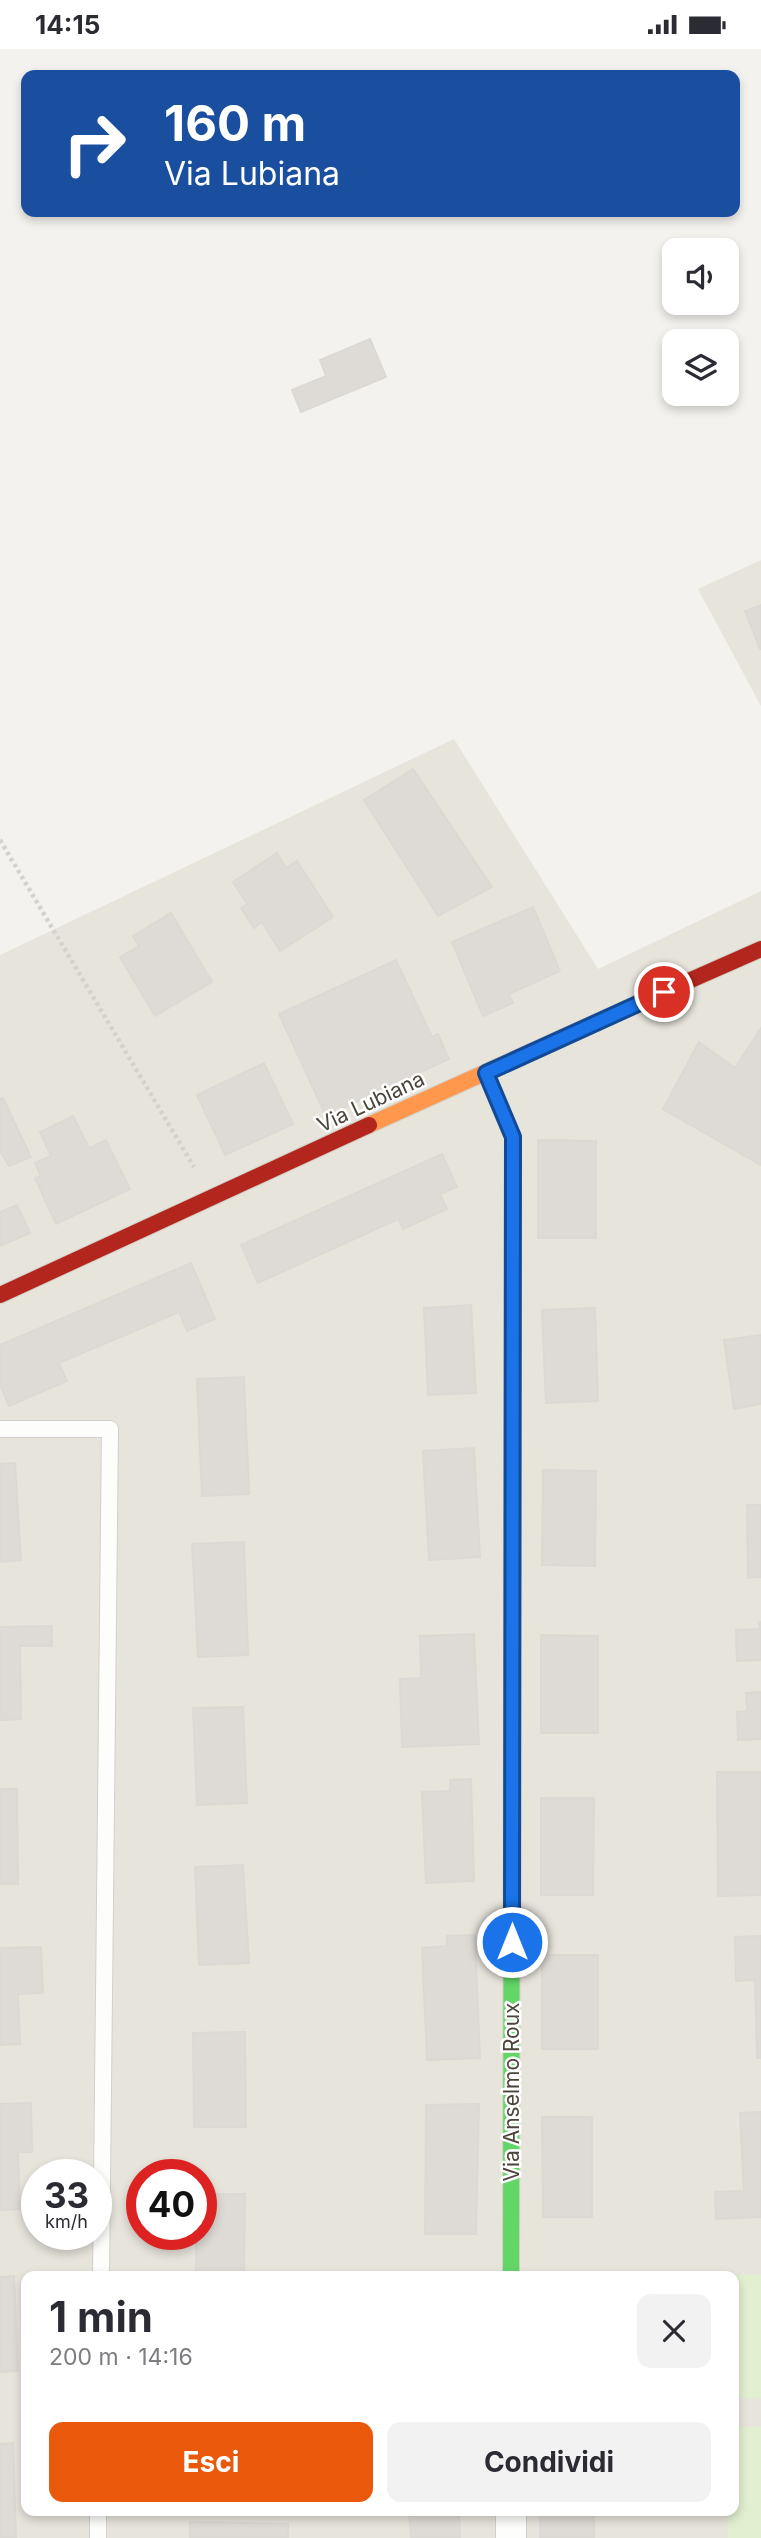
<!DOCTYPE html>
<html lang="it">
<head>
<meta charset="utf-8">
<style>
  body { margin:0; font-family:Inter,sans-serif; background:#f2f2f3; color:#2b2b33; height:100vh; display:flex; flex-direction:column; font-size:26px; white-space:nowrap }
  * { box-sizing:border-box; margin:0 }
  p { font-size:23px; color:#7c7c81 }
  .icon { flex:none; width:38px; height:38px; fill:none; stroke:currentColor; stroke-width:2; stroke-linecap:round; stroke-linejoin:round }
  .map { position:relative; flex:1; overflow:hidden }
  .details { position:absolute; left:21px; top:2222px; width:718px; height:245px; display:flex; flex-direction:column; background:#fff; border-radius:14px; box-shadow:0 4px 10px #0003 }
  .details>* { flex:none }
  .guide { position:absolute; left:21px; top:21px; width:719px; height:147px; border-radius:14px; box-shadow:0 4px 10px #0003; background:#1a4fa0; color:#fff; overflow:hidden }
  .buttons { position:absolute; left:662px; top:189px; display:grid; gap:14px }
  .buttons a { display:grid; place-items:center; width:77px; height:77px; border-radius:14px; background:#fff; box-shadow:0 4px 10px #0003; font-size:35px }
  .speed { position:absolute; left:21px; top:2110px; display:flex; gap:14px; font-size:35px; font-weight:700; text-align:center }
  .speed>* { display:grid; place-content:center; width:91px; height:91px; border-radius:50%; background:#fff; box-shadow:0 4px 10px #0003; line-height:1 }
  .speed small { font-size:18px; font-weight:400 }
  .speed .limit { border:10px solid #d22; background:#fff; color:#111 }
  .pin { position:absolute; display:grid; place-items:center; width:60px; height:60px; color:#fff; margin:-30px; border:4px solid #fff; border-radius:50%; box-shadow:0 2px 7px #0007 }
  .me { position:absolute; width:77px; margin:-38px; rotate:0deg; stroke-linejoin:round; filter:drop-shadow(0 0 5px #0008) }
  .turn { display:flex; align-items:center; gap:24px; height:147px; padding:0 28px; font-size:32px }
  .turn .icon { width:91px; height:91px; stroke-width:2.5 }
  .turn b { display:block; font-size:49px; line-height:60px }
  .round { display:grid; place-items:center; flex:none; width:74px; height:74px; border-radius:14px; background:#f2f2f3 }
  .summary { display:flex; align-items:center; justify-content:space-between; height:119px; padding:0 28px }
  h1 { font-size:42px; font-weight:700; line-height:52px }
  .primary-button { display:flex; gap:14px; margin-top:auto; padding:14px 28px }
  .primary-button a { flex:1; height:80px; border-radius:14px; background:#ea580c; color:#fff; font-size:28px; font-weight:700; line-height:80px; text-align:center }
  .primary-button a+a { background:#f2f2f3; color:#2b2b33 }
  .status { display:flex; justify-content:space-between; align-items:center; height:49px; padding:0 35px; background:#fff; direction:ltr }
  .status svg { height:19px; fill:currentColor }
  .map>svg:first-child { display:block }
  .residential { fill:#e7e4dc; fill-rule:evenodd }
  .green { fill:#e1eecf }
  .building { fill:#dedbd6; stroke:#dcd9d4; stroke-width:2 }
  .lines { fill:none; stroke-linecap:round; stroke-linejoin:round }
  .lane-casing { stroke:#d2d0cb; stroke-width:18 }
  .street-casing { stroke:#d2d0cb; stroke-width:32 }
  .fast-casing { stroke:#d3cfc5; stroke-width:18 }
  .slow-casing { stroke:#d3cfc5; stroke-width:18 }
  .jam-casing { stroke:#d3cfc5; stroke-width:18 }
  .path { stroke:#d3d2cc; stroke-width:4.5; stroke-dasharray:3.5 3.5; stroke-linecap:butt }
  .lane { stroke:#fdfdfc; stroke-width:16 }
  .street { stroke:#fdfdfc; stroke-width:30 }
  .fast { stroke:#63d668; stroke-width:16 }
  .slow { stroke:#ff974d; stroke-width:16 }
  .jam { stroke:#b3261e; stroke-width:16 }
  .route-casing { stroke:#114b97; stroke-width:18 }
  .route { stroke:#1a73e8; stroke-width:12 }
  .labels { text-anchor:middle; stroke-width:5; stroke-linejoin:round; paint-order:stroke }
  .street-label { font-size:21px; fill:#4b4439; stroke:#fff }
</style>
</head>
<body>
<div class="status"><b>14:15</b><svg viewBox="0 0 49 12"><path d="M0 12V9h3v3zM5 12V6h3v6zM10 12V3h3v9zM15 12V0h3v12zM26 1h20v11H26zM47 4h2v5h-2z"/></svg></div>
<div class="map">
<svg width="761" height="2489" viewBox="0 0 761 2489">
  <rect width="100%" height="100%" fill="#f4f2ee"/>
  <!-- residential -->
  <g class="residential">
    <polygon points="761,511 761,657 698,540"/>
    <path d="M454 690 598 920 761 842V2489H0V906ZM37 2126H96V2186H37ZM142 2126H201V2186H142ZM26 2228H733V2462H26Z"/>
  </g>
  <!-- green -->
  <g class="green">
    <polygon points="723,2226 761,2226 761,2349 733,2349 733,2228 723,2228"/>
    <polygon points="733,2378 761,2378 761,2489 728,2489 728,2462 733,2462"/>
  </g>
  <!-- building -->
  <g class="building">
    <polygon points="370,290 386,328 301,363 292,341 326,327 320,311"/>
    <polygon points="761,556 761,600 760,600 745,562"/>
    <polygon points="413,720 492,838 438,867 364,751"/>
    <polygon points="277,804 286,819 297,812 333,868 280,902 262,873 254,879 241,859 247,855 233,833"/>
    <polygon points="533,858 560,922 509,945 513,954 483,967 452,893"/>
    <polygon points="171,864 212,933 155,967 120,908 139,897 133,887"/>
    <polygon points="396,911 432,988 438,985 449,1010 326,1067 279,965"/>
    <polygon points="761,979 761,1116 663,1060 699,993 735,1019"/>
    <polygon points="264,1014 293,1075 225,1106 197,1046"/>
    <polygon points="3,1049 31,1108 9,1117 0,1102 0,1050"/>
    <polygon points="73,1067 89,1099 106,1091 130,1140 56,1175 35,1129 41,1127 35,1114 51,1107 40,1083"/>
    <polygon points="538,1091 596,1092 596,1189 538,1189"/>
    <polygon points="442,1105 457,1138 440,1145 447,1160 403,1180 398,1170 258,1234 241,1196"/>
    <polygon points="17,1156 30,1184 0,1197 0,1163"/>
    <polygon points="191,1214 215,1270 187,1282 179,1263 59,1314 67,1332 9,1357 0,1336 0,1296"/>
    <polygon points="471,1256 476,1344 428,1346 424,1259"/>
    <polygon points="595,1259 598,1352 546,1354 542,1261"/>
    <polygon points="761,1286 761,1355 734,1360 724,1291"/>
    <polygon points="244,1328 249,1445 202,1447 197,1330"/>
    <polygon points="474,1399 480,1508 429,1511 423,1402"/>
    <polygon points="15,1414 21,1511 0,1513 0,1415"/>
    <polygon points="543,1421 596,1422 595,1517 542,1516"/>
    <polygon points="747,1456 761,1456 761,1528 748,1529"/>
    <polygon points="244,1493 248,1606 198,1608 192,1495"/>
    <polygon points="759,1573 761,1573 761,1611 737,1612 736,1581 760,1580"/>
    <polygon points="52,1577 52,1597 20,1597 21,1670 0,1671 0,1578"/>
    <polygon points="474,1585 479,1695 402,1698 400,1630 421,1629 420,1587"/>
    <polygon points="541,1586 598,1587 598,1684 541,1684"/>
    <polygon points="761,1643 761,1690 738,1691 737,1663 747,1662 746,1644"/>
    <polygon points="243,1658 247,1754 197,1756 193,1659"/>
    <polygon points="717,1723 761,1723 761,1846 718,1847"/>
    <polygon points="471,1730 474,1832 426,1834 422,1743 450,1742 450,1731"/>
    <polygon points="0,1740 17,1740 18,1835 0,1835"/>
    <polygon points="541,1749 594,1749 593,1846 541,1846"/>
    <polygon points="243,1816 249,1914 199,1916 195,1818"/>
    <polygon points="475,1886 480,2009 427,2011 422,1899 447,1897 447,1887"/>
    <polygon points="761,1887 761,2009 757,2009 755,1931 736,1932 735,1888"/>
    <polygon points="41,1898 43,1944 18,1945 20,1995 0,1996 0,1899"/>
    <rect x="542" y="1906" width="56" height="94"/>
    <polygon points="245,1983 246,2078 194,2078 193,1984"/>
    <polygon points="31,2054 32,2103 18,2103 20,2160 0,2161 0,2055"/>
    <polygon points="479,2055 476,2185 425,2185 426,2056"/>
    <polygon points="761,2063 761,2168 716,2170 715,2143 744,2142 740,2064"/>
    <polygon points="542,2068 592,2068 592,2168 543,2168"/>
    <polygon points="201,2145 245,2145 244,2228 196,2228 196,2186 201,2186"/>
    <polygon points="14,2227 18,2322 0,2323 0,2228"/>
    <polygon points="13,2394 16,2489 0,2489 0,2395"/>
    <polygon points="409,2462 459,2462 460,2489 411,2489"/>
    <rect x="540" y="2462" width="54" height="27"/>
    <polygon points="190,2473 288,2475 288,2489 190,2489"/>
  </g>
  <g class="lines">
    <!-- lane casing -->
    <g class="lane-casing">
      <g id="lane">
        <polyline points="0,1380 110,1380 101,2228"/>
        <polyline points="98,2489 98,2462"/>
      </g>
    </g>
    <!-- street casing -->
    <g class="street-casing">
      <polyline id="street" points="511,2489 511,2462"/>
    </g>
    <!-- fast casing -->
    <g class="fast-casing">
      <polyline id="fast" points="511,2228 512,1625"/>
    </g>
    <!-- slow casing -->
    <g class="slow-casing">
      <polyline id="slow" points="369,1076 650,949"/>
    </g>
    <!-- jam casing -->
    <g class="jam-casing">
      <g id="jam">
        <polyline points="650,949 761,900"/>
        <polyline points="486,1024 513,1088 512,1625"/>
        <polyline points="0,1246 369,1076"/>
      </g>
    </g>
    <!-- path -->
    <polyline class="path" points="0,791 194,1118"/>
    <!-- lane -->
    <use href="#lane" class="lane"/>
    <!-- street -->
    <use href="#street" class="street"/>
    <!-- fast -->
    <use href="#fast" class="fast"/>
    <!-- slow -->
    <use href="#slow" class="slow"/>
    <!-- jam -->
    <use href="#jam" class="jam"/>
  </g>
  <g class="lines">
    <!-- route casing -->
    <g class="route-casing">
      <polyline id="route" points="512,1893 513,1088 486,1024 664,943"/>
    </g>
    <!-- route -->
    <use href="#route" class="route"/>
  </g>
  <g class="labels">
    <!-- street labels -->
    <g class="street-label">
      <text transform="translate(371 1053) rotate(-25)" y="7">Via Lubiana</text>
      <text transform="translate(512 2043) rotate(-90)" y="7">Via Anselmo Roux</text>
    </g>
  </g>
</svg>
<div class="buttons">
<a><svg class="icon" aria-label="sound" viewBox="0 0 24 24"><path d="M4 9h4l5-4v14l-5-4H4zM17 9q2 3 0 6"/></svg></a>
<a><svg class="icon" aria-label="layers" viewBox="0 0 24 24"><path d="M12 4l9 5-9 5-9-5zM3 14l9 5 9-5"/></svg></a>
</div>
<div class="speed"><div>33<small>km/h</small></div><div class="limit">40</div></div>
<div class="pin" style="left:664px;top:943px;background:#d93025"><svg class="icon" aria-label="arrive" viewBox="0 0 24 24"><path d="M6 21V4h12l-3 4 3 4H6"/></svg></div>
<svg class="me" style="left:512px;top:1893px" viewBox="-20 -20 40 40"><circle r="17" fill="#1a73e8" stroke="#fff" stroke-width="3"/><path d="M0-11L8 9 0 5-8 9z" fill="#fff"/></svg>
<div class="guide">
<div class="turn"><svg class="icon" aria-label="right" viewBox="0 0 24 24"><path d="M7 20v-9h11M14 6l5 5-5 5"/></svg><div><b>160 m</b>Via Lubiana</div></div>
</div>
<section class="details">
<div class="summary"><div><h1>1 min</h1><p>200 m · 14:16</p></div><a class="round"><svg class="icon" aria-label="close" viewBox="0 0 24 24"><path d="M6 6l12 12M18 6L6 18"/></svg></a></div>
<div class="primary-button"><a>Esci</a><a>Condividi</a></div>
</section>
</div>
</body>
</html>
